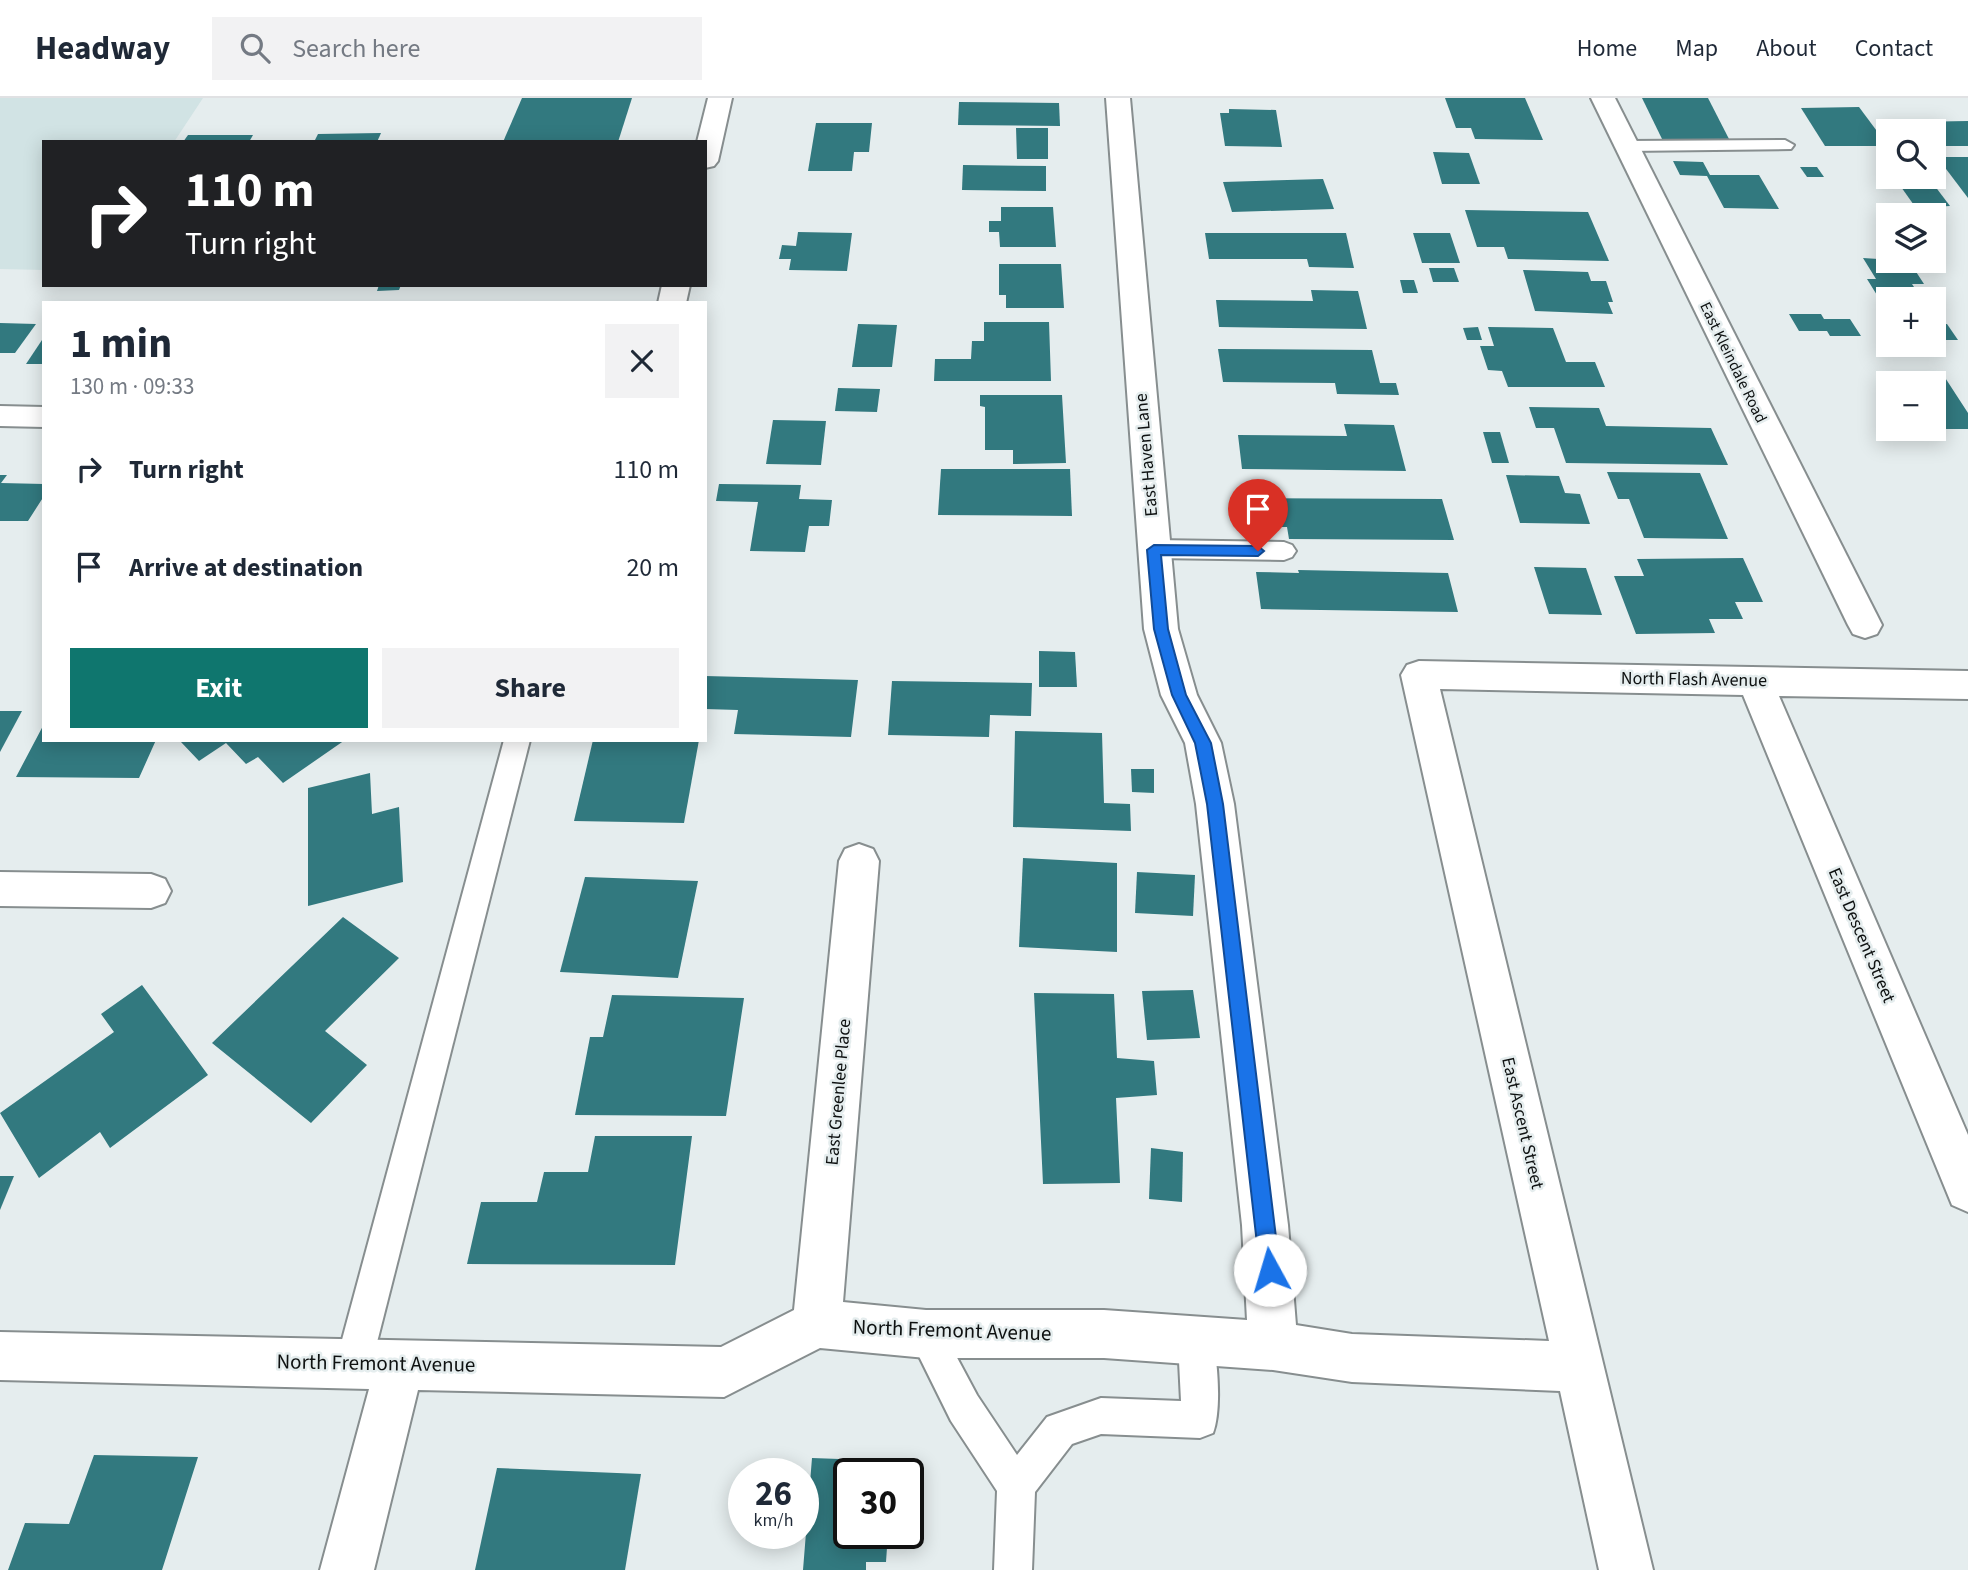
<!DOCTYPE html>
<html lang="en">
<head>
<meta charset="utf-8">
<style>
  body { margin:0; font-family:"Source Sans 3",sans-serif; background:#f2f2f3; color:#1f2937; height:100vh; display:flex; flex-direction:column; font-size:26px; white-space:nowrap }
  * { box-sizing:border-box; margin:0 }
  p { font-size:23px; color:#747a83 }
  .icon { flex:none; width:38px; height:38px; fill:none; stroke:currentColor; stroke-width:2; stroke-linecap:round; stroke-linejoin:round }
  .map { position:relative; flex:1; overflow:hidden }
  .sheet { position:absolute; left:42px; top:203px; width:665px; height:441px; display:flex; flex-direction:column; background:#fff; border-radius:0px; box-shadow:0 4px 18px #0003 }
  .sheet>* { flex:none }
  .banner { position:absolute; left:42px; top:42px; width:665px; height:147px; border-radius:0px; box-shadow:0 4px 18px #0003; background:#202124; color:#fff; overflow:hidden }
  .fabs { position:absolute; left:1876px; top:21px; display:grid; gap:14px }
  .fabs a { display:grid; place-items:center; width:70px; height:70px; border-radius:0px; background:#fff; box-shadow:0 4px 18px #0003; font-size:35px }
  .speed { position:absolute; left:728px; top:1360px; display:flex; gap:14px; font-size:35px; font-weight:700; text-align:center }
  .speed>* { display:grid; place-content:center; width:91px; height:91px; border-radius:50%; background:#fff; box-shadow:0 4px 18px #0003; line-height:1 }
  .speed small { font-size:18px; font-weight:400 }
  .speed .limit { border:4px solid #111; border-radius:10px; background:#fff; color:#111 }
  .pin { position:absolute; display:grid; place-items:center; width:60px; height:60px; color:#fff; margin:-72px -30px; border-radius:50% 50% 50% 0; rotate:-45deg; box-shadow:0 0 7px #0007 }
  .pin .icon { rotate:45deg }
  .me { position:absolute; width:77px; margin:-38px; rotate:354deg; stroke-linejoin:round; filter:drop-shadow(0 0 5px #0008) }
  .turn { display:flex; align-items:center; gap:24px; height:147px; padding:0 28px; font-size:32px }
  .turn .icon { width:91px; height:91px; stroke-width:2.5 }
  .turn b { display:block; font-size:49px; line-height:60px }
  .round { display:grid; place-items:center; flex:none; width:74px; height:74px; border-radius:0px; background:#f2f2f3 }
  .summary { display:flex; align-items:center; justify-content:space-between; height:119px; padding:0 28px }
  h1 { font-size:42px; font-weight:700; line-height:52px }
  .primary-button { display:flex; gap:14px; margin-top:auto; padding:14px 28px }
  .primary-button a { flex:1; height:80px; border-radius:0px; background:#0f766e; color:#fff; font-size:28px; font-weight:700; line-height:80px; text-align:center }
  .primary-button a+a { background:#f2f2f3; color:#1f2937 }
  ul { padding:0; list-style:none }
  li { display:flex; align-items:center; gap:21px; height:98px; padding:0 28px }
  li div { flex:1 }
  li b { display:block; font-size:26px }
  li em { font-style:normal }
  header { display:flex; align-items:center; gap:42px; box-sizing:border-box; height:98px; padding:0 35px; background:#fff; border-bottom:2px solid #e0e1e3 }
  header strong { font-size:33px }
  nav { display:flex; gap:38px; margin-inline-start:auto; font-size:24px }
  .search { width:490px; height:63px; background:#f2f2f3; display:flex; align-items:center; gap:18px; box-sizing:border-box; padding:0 24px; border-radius:0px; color:#747a83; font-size:26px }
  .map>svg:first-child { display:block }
  .built { fill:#d1e3e4 }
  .building { fill:#32797f }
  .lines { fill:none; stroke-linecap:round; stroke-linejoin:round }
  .lane-casing { stroke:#878e8f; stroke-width:4 }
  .street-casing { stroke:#878e8f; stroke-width:4 }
  .lane { fill:#fff; fill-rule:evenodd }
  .street { fill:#fff; fill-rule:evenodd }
  .route { fill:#1a73e8; stroke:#114b97; stroke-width:2 }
  .labels { text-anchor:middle; stroke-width:5; stroke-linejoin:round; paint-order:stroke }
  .far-street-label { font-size:16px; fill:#0e1111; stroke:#e5edee }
  .street-label { font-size:18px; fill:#0e1111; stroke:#e5edee }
  .near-street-label { font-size:21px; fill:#0e1111; stroke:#e5edee }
</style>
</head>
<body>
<header>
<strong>Headway</strong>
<div class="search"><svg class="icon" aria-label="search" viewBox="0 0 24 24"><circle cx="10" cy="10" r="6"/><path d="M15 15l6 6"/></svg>Search here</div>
<nav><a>Home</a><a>Map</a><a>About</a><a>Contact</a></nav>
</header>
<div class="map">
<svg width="1968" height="1472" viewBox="0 0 1968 1472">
  <rect width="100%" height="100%" fill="#e5edee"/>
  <!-- built -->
  <polygon class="built" points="0,0 203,0 174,44 44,44 44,172 0,171"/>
  <!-- building -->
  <g class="building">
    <polygon points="522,0 632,0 618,44 503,44"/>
    <polygon points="1445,0 1525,0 1543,42 1475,41 1471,30 1456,30"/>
    <polygon points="1642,0 1708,0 1729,41 1663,43"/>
    <polygon points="959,4 1059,5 1060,28 958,27"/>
    <polygon points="1859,9 1888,48 1825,48 1801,10"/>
    <polygon points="1229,11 1276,12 1282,49 1225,48 1220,15 1229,15"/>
    <polygon points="1968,23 1968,48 1934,48 1934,33 1919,33 1911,24"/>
    <polygon points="816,25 872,25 869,54 854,54 852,73 808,73"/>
    <polygon points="1016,30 1048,30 1048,61 1017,61"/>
    <polygon points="381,35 377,44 314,44 318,36"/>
    <polygon points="188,37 253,37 249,44 183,44"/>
    <polygon points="1433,54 1469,55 1480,86 1442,86"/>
    <polygon points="1937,59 1968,59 1968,100"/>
    <polygon points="1673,63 1703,64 1710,77 1759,77 1779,111 1724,110 1707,78 1680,77"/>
    <polygon points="963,67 1046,68 1046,93 962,92"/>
    <polygon points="1800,69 1817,69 1824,79 1807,79"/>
    <polygon points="1894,79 1928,79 1950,108 1916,110"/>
    <polygon points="1323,81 1334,111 1232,114 1223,84"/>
    <polygon points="1001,109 1053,109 1056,149 1000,149 999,134 989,134 989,123 1001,123"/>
    <polygon points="1465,112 1588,114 1609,163 1508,161 1504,149 1477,149"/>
    <polygon points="798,134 852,135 847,173 789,172 791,161 779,161 782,147 796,148"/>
    <polygon points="1205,135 1346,135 1354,170 1309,169 1307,161 1209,161"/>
    <polygon points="1413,135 1450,135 1460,165 1422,165"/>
    <polygon points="1863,160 1909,163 1924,186 1912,186 1922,201 1880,202 1867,181 1876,181"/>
    <polygon points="999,166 1061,166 1064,210 1006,210 1006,197 999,197"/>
    <polygon points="1429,170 1454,170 1459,184 1433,184"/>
    <polygon points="1523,172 1588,174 1591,183 1606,183 1613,204 1608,204 1613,216 1535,213"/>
    <polygon points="1400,182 1414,182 1418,195 1403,195"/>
    <polygon points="379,187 401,187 399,192 377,193"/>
    <polygon points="1311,192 1358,193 1367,231 1219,229 1216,202 1313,203"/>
    <polygon points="1789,216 1821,216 1824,221 1850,221 1861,238 1830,238 1827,233 1799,233"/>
    <polygon points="1934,219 1938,226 1947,226 1958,242 1934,242"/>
    <polygon points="984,224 1049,224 1051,283 934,283 935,261 971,261 972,243 984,243"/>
    <polygon points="0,225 36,226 15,255 0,255"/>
    <polygon points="858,226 897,227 892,269 852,269"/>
    <polygon points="1478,229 1482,242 1467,242 1463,230"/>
    <polygon points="1488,229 1553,230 1566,264 1595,264 1605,289 1508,289 1502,273 1488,272 1480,248 1494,248"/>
    <polygon points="44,239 44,266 26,266"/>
    <polygon points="1218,251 1372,252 1380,285 1396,285 1399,297 1337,296 1335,285 1223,284"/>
    <polygon points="1917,274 1942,275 1968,315 1968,331 1934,331 1934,285 1889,285 1884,277 1919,277"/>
    <polygon points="838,290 880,291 877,314 835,313"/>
    <polygon points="980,297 1062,297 1066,365 1013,366 1013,352 985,352 985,309 980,308"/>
    <polygon points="1529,309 1599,310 1606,328 1711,330 1728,367 1566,365 1554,330 1536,330"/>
    <polygon points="773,322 826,323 821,367 766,366"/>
    <polygon points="1344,326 1394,327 1406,373 1242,371 1238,337 1347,338"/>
    <polygon points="1483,334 1500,334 1509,365 1492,365"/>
    <polygon points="941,371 1070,371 1072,418 938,417"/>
    <polygon points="1607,374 1700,375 1728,441 1644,440 1629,401 1618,401"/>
    <polygon points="0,377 7,377 1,385 44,386 44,398 28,423 0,423"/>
    <polygon points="1506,377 1559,378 1565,395 1580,396 1590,426 1520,425"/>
    <polygon points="719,386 801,387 799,401 832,402 829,428 809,428 805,454 750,453 758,404 716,403"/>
    <polygon points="1244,400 1442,401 1454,442 1289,441 1287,429 1249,429"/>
    <polygon points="1743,460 1763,504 1735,504 1743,521 1709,521 1715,535 1636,536 1614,478 1644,478 1637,461"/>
    <polygon points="1534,469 1586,470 1602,517 1549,516"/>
    <polygon points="1298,472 1448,475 1458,514 1261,511 1256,474 1299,475"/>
    <polygon points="1039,553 1075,554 1077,589 1039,589"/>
    <polygon points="705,578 858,582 851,639 734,636 738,612 705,611"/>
    <polygon points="892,583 1032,585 1031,618 990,617 989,639 888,637"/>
    <polygon points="0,613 22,613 0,654"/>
    <polygon points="44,626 44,642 156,642 139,680 16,679"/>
    <polygon points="1015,633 1102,635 1104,705 1130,706 1131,733 1013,729"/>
    <polygon points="184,642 345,642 283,685 258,659 246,666 226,645 199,663 181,644"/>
    <polygon points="593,642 699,642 684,725 574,723"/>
    <polygon points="1131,671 1154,671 1154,695 1132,694"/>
    <polygon points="370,675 372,716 399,709 403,784 308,808 308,690"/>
    <polygon points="1023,760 1117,765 1117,854 1019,849"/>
    <polygon points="1137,774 1195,777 1193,818 1135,815"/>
    <polygon points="585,779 698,783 678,880 560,874"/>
    <polygon points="343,819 399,860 325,933 367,967 311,1025 212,945"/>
    <polygon points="142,887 208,977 110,1050 100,1034 39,1080 0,1015 114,934 101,916"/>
    <polygon points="1193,892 1200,940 1147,942 1142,893"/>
    <polygon points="1034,895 1114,896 1117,960 1154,963 1157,997 1116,1000 1120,1085 1043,1086"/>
    <polygon points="612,897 744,900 726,1018 575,1017 590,939 603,939"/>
    <polygon points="595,1038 692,1038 675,1167 467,1166 481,1104 537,1104 544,1074 588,1074"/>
    <polygon points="1151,1050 1183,1054 1182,1104 1149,1101"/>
    <polygon points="0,1078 14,1078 0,1112"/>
    <polygon points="94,1357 198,1359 162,1472 8,1472 25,1425 69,1426"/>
    <polygon points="812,1360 867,1362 866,1376 849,1376 849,1435 888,1435 886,1464 866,1464 866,1472 803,1472"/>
    <polygon points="497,1370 641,1376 625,1472 475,1472"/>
  </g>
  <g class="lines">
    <!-- lane casing -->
    <g class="lane-casing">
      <g id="lane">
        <polygon points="1785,42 1794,47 1791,51 1627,53 1618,48 1627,43"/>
        <polygon points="1154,442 1284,444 1292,447 1296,453 1292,459 1284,462 1154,460 1146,457 1142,451 1146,445"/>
        <polygon points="504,642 530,642 372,1264 367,1277 354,1282 341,1277 336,1264"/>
        <path d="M926 1218 938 1224 977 1297 1017 1357 1047 1319 1101 1300 1181 1303 1178 1243 1183 1230 1196 1225 1209 1230C1218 1253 1222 1312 1213 1335L1200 1340 1101 1336 1072 1346 1035 1394 1032 1472H994L997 1393 951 1323 908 1236 914 1224Z"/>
      </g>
    </g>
    <!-- street casing -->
    <g class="street-casing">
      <g id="street">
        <polygon points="708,0 732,0 718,63 714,68 705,70 705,44 697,44"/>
        <polygon points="1106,0 1130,0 1178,531 1197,597 1221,645 1234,706 1288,1127 1296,1227 1352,1236 1549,1243 1401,577 1407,567 1419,563 1968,573 1968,601 1779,598 1968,1037 1968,1114 1952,1107 1743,597 1440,591 1653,1472 1599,1472 1560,1293 1352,1284 1273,1272 1104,1260 926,1260 820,1250 724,1299 418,1292 374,1472 320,1472 369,1291 0,1282 0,1234 721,1249 794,1212 839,763 845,751 859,746 873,751 879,763 843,1204 926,1212 1104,1212 1247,1222 1242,1127 1196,706 1185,645 1161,597 1144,531"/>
        <polygon points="1591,0 1615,0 1882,527 1877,536 1865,540 1853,536 1848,527"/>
        <polygon points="662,187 690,187 686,205 658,205"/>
        <polygon points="0,308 44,309 44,329 0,328"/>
        <polygon points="0,774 151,776 165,781 171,793 165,805 151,810 0,808"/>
      </g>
    </g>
    <!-- lane -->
    <use href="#lane" class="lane"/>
    <!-- street -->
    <use href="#street" class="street"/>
  </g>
  <!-- route -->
  <polygon class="route" points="1154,447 1258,448 1264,453 1258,458 1161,457 1168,531 1186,597 1211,645 1223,706 1280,1172 1277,1179 1270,1182 1263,1179 1260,1172 1207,706 1195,645 1172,597 1154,531 1147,452"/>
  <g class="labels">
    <!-- far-street labels -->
    <g class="far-street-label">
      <text transform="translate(1734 264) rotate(64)" y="6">East Kleindale Road</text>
    </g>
    <!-- street labels -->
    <g class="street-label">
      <text transform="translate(1146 357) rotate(-95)" y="6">East Haven Lane</text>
      <text transform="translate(1694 581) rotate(1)" y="6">North Flash Avenue</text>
      <text transform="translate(1862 837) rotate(67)" y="6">East Descent Street</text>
      <text transform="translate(838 994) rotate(-85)" y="6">East Greenlee Place</text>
      <text transform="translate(1523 1025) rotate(77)" y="6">East Ascent Street</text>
    </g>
    <!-- near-street labels -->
    <g class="near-street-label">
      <text transform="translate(952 1232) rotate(2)" y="7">North Fremont Avenue</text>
      <text transform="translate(376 1265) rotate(1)" y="7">North Fremont Avenue</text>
    </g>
  </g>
</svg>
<div class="fabs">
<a><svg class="icon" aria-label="search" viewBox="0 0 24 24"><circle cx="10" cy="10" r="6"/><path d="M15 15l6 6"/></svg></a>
<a><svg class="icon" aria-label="layers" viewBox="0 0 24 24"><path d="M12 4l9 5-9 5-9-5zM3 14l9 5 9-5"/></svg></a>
<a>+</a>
<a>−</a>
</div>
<div class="speed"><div>26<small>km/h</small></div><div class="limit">30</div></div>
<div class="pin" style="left:1258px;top:453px;background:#d93025"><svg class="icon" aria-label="arrive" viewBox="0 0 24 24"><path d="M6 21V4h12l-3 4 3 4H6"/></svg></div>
<svg class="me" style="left:1270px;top:1172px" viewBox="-20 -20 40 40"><circle r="19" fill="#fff"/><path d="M0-13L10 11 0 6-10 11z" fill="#1a73e8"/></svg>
<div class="banner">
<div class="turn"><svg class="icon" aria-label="right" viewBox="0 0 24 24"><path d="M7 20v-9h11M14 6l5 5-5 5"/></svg><div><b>110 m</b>Turn right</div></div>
</div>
<section class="sheet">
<div class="summary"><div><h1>1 min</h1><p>130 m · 09:33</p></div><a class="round"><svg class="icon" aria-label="close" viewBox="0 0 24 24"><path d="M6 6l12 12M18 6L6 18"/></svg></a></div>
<ul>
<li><svg class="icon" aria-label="right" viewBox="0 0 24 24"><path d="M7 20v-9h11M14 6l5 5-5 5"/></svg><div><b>Turn right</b></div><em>110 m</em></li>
<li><svg class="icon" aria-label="arrive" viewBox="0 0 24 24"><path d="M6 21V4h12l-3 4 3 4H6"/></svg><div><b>Arrive at destination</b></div><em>20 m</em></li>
</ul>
<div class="primary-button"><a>Exit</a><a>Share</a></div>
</section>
</div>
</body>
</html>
